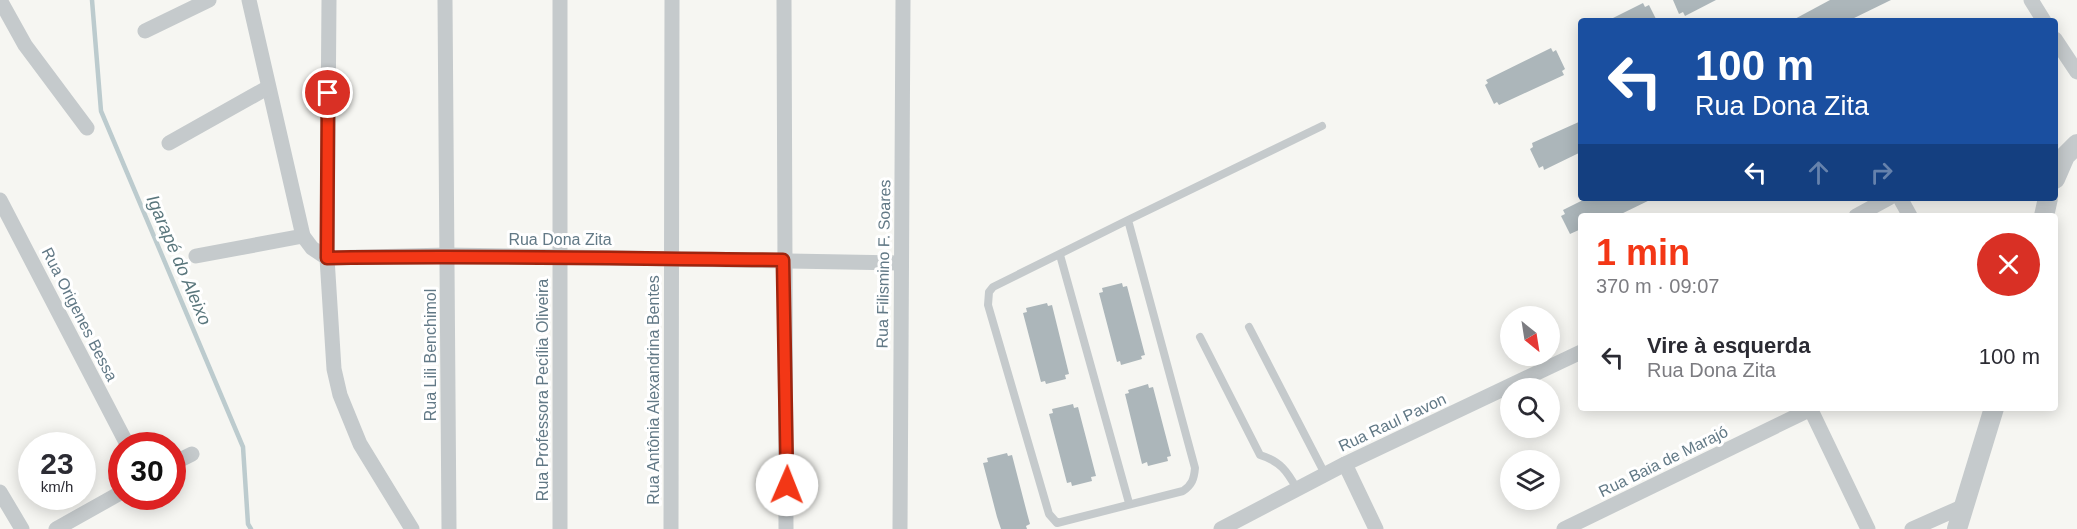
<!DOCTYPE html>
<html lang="pt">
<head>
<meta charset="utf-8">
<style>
  body { margin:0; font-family:Arial,sans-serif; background:#f2f2f3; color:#2b2b33; height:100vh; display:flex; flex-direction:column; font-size:22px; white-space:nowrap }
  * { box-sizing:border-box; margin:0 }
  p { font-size:20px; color:#7c7c81 }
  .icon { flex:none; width:33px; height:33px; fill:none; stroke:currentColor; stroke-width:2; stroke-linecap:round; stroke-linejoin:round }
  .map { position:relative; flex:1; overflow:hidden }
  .drawer { position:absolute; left:1578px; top:213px; width:480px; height:198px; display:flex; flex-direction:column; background:#fff; border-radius:6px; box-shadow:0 3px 15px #0003 }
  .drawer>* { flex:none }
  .hud { position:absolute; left:1578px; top:18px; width:480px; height:183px; border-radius:6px; box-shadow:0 3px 15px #0003; background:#1a4fa0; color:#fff; overflow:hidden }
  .needle { width:39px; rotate:150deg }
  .buttons { position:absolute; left:1500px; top:306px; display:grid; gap:12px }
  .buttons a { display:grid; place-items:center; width:60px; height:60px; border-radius:50%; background:#fff; box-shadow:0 3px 15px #0003; font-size:30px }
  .speed { position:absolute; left:18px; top:432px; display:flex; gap:12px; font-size:30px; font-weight:700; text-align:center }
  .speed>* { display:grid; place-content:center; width:78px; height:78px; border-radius:50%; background:#fff; box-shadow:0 3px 15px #0003; line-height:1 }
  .speed small { font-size:15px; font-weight:400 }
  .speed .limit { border:9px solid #d22; background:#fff; color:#111 }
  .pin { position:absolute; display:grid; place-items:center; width:51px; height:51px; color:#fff; margin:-26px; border:3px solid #fff; border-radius:50%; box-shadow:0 2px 6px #0007 }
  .me { position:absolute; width:66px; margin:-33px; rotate:1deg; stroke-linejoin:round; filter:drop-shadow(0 0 4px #0008) }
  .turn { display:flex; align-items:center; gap:21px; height:126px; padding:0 18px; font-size:27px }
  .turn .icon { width:78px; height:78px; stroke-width:2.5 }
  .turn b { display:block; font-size:42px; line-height:51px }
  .lanes { display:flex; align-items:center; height:57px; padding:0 18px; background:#0003; justify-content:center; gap:30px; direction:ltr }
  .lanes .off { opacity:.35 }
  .round { display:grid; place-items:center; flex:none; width:63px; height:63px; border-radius:32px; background:#f2f2f3 }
  .overview { display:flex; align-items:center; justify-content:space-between; height:102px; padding:0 18px }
  h1 { font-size:36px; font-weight:600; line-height:45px; color:#f33716 }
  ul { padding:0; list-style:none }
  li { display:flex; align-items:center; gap:18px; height:84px; padding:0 18px }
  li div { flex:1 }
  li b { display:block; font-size:22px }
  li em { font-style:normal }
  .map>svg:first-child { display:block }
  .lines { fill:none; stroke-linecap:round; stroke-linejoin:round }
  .stream { stroke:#bccbce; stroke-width:4.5 }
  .building { fill:#acb6ba }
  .service { stroke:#c5cacc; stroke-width:8 }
  .minor { stroke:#c5cacc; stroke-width:15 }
  .tertiary { stroke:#c5cacc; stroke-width:20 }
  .route-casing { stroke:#9e240e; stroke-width:15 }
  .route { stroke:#f33716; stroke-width:10 }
  .labels { text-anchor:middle; stroke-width:6; stroke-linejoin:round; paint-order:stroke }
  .street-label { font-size:16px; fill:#627986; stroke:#fff }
  .water-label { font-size:18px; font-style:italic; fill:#59767c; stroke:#fff }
</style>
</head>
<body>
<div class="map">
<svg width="2077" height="529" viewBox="0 0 2077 529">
  <rect width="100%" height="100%" fill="#f6f6f2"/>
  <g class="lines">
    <!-- stream -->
    <polyline class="stream" points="92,0 101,111 243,447 248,524 251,529"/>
  </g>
  <!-- building -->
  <g class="building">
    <polygon points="1673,0 1716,0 1685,16 1683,12 1679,14"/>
    <polygon points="1830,0 1891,0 1848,21 1791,21"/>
    <polygon points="1643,3 1645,7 1649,5 1657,21 1607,21"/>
    <polygon points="1551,48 1553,52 1556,50 1565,69 1562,71 1564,75 1499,105 1497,102 1494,104 1485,85 1488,83 1486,80"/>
    <polygon points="1581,121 1581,152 1544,170 1543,166 1539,168 1530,149 1533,147 1532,143"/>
    <polygon points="1587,198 1654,198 1617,216 1581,216 1581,229 1570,234 1561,216 1565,214 1563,210"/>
    <polygon points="1122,283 1123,287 1127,286 1145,355 1141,356 1142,359 1121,365 1120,361 1117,362 1099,293 1103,292 1102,288"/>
    <polygon points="1047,303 1048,306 1052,305 1069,374 1065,375 1066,379 1046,384 1045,381 1041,382 1023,313 1027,312 1026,308"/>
    <polygon points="1148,384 1149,388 1153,387 1171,456 1167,457 1168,461 1148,466 1147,462 1142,464 1125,394 1129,393 1128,390"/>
    <polygon points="1073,404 1074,408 1078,407 1096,476 1091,477 1092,481 1072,486 1071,482 1067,483 1049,414 1053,413 1052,409"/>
    <polygon points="1007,453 1008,456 1012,455 1027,513 1030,524 1026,526 1027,529 1001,529 997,517 983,463 988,462 987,458"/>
  </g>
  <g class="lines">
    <!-- service -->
    <g class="service">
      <path d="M1128 220 993 287 989 292 988 305 1049 514 1057 523 1183 491C1192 485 1194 479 1195 468L1128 220 1322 126"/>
      <polyline points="1060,255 1129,503"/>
      <polyline points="1249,327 1325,474"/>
      <path d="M1200 337 1260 455C1280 461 1287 471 1297 489"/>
    </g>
    <!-- minor -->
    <g class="minor">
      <polyline points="0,0 25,45 87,128"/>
      <polyline points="249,0 303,236 312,248 327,258"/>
      <polyline points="329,0 327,258 334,369 340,395 360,444 412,529"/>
      <polyline points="445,0 449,529"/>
      <polyline points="784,0 786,529"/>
      <polyline points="2031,0 2044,21"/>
      <polyline points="145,31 209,0"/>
      <polyline points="2055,39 2077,72"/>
      <polyline points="169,143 267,88"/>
      <polyline points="1900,198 1910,216"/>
      <polyline points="0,200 128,446"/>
      <polyline points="1856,216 1889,198"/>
      <polyline points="196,256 303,236"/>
      <polyline points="327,258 447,255 900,263"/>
      <polyline points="1810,408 1868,529"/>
      <polyline points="172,464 192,454"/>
      <polyline points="1345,464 1376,529"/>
      <polyline points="0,492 22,529"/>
      <polyline points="56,529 122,492"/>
      <polyline points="560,529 560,0"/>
      <polyline points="671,529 672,0"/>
      <polyline points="900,529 903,0"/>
      <polyline points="1221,529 1345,464 1581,352"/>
      <polyline points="1564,529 1811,409"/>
      <polyline points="1912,529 1964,506"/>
    </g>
    <!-- tertiary -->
    <g class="tertiary">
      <polyline points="2055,179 2065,156 2077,144"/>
      <polyline points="2044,216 2048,198"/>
      <polyline points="1957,529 1994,408"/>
    </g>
  </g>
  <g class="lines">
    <!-- route casing -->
    <g class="route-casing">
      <path id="route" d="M328 93 327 258C479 255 631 259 783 260L787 485"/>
    </g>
    <!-- route -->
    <use href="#route" class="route"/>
  </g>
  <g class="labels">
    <!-- street labels -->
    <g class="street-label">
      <text x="560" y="245">Rua Dona Zita</text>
      <text transform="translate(883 264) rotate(-89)" y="6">Rua Filismino F. Soares</text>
      <text transform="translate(80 314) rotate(63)" y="6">Rua Origenes Bessa</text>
      <text transform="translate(430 355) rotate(-90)" y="6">Rua Lili Benchimol</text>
      <text transform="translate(542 390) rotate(-90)" y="6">Rua Professora Pecília Oliveira</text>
      <text transform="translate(653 390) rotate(-90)" y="6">Rua Antônia Alexandrina Bentes</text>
      <text transform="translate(1392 422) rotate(-25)" y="6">Rua Raul Pavon</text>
      <text transform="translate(1663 461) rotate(-26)" y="6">Rua Baia de Marajó</text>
    </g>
    <!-- water labels -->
    <g class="water-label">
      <text transform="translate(179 260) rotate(67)" y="6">Igarapé do Aleixo</text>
    </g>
  </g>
</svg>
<div class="buttons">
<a><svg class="needle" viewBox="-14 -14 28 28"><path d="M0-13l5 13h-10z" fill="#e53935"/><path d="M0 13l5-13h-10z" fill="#7c7c81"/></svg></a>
<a><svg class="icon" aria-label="search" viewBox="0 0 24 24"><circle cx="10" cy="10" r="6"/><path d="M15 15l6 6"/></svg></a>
<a><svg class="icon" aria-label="layers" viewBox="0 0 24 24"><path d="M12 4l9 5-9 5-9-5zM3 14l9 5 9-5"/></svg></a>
</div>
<div class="speed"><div>23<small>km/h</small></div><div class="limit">30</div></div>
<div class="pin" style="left:328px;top:93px;background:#d93025"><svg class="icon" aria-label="arrive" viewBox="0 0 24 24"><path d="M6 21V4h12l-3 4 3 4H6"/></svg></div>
<svg class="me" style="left:787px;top:485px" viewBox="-20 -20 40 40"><circle r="19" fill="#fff"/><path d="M0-13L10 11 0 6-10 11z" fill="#f33716"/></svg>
<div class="hud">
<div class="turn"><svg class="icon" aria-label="left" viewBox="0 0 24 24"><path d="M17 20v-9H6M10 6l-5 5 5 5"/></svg><div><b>100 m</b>Rua Dona Zita</div></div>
<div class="lanes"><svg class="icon" aria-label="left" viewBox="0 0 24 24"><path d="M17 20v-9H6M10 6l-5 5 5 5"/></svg><svg class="icon off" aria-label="ahead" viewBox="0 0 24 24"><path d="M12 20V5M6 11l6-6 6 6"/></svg><svg class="icon off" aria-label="right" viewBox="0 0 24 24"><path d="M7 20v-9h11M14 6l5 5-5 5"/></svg></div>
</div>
<section class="drawer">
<div class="overview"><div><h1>1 min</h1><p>370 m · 09:07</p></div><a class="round" style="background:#d93025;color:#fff"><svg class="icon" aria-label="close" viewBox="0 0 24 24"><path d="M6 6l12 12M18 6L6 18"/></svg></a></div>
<ul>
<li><svg class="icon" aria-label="left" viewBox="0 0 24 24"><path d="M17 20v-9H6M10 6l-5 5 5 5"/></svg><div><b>Vire à esquerda</b><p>Rua Dona Zita</p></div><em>100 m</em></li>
</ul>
</section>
</div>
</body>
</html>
